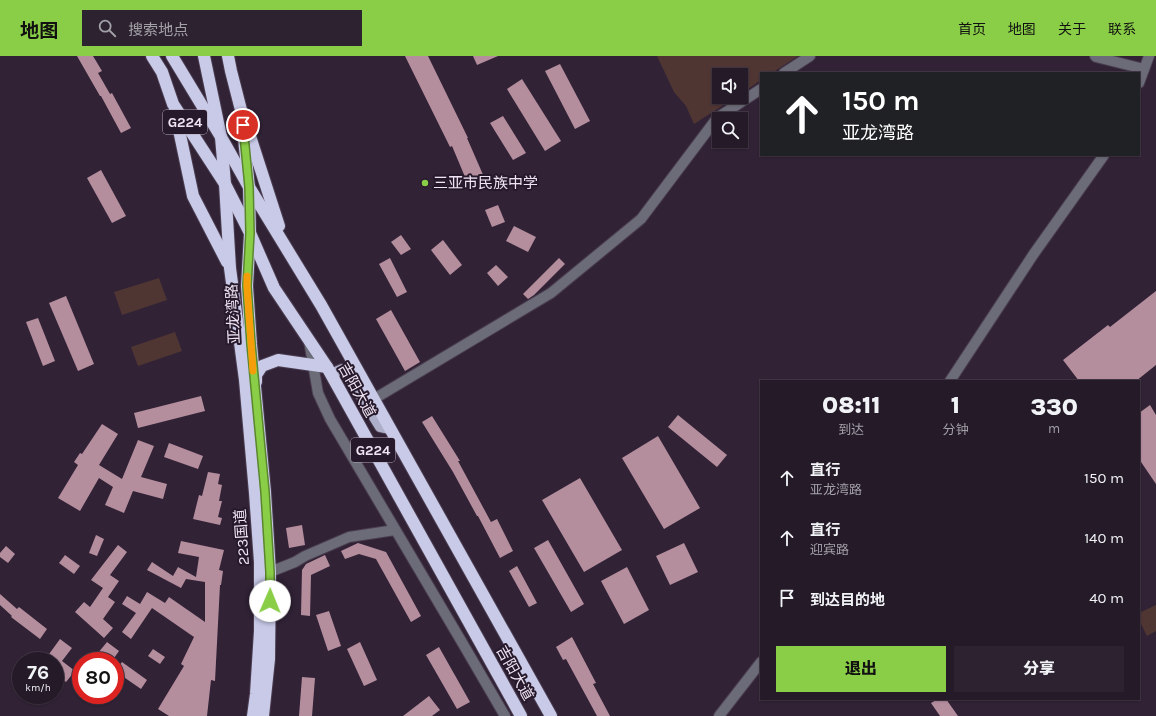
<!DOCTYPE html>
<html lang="zh">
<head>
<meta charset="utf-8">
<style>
  body { margin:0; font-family:Karla,"Noto Sans SC",sans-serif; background:#2d2330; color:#f1f3f6; height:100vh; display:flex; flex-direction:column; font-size:15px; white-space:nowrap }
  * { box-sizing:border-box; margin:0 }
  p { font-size:13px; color:#a3a1a8 }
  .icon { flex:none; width:22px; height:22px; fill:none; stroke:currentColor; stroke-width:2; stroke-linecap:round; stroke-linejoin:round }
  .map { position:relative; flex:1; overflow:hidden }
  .side { position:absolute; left:760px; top:324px; width:380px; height:320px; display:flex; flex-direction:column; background:#251a28; border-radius:0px; box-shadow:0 1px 3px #0004,0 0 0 1px #423845 }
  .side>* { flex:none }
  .guide { position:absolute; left:760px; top:16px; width:380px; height:84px; border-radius:0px; box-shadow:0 1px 3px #0004,0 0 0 1px #423845; background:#202124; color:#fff; overflow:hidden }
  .controls { position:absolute; left:712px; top:12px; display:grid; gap:8px }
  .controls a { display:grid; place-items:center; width:36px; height:36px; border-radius:0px; background:#251a28; box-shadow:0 1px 3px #0004,0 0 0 1px #423845; font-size:20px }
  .speed { position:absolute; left:12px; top:596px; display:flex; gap:8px; font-size:20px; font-weight:700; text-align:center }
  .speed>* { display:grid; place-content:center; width:52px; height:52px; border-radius:50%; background:#251a28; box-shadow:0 1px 3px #0004,0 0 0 1px #423845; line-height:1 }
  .speed small { font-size:10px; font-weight:400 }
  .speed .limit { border:6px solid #d22; background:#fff; color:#111 }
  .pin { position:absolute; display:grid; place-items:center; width:34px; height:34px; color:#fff; margin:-17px; border:2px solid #fff; border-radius:50%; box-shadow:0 1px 4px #0007 }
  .me { position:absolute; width:44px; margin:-22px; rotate:1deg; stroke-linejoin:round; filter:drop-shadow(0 0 3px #0008) }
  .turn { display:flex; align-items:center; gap:14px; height:84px; padding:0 16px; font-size:18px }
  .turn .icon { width:52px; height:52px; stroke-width:2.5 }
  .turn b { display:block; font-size:28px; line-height:34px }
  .eta { display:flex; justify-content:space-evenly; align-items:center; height:68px; text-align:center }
  .eta b { font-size:24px; font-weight:800; line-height:28px }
  .action { display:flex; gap:8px; margin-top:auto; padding:8px 16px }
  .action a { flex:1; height:46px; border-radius:0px; background:#8ace47; color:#111; font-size:16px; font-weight:800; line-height:46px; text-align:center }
  .action a+a { background:#2d2330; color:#f1f3f6 }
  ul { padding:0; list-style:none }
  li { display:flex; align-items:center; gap:12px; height:60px; padding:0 16px }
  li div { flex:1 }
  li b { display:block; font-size:15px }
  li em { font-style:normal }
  header { display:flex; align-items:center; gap:24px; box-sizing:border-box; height:56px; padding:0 20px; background:#8ace47; color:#111 }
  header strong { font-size:19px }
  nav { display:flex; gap:22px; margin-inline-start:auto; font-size:14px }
  .search { width:280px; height:36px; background:#2d2330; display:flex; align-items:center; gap:10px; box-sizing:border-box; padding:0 14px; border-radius:0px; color:#a3a1a8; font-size:15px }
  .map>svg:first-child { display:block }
  .green { fill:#503633 }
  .building { fill:#b58e9e }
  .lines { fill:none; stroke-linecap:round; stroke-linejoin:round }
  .minor-casing { stroke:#4b3d50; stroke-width:12 }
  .major-casing { stroke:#4b3d50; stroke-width:12 }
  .highway-casing { stroke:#4b3d50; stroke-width:14 }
  .minor { stroke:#6b6c78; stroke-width:10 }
  .major { stroke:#adafc8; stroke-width:10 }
  .highway { stroke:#c8cae8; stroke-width:12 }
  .route-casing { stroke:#5a862e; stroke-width:10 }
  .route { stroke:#8ace47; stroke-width:7 }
  .slow { stroke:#f59e0b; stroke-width:7 }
  .poi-dot { fill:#8ace47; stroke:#27192c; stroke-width:1.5 }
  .labels { text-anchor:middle; stroke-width:4; stroke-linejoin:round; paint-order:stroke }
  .shield { fill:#27192c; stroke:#b2a7b7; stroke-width:1 }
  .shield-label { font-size:14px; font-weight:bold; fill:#eee4f2 }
  .poi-label { font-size:15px; fill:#eee4f2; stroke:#27192c; text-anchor:start }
  .street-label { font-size:15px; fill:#eee4f2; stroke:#27192c }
</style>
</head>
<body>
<header>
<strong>地图</strong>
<div class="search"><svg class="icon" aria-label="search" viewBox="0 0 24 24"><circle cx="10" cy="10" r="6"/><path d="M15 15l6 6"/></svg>搜索地点</div>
<nav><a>首页</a><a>地图</a><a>关于</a><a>联系</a></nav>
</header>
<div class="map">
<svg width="1156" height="660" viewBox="0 0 1156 660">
  <rect width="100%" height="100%" fill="#312236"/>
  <!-- green -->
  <g class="green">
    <polygon points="657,0 798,0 772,17 761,17 761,24 741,38 741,19 719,19 719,41 736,41 694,68 686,50 674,36"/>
    <polygon points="159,222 167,244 122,259 114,236"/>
    <polygon points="175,276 182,295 138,310 131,291"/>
    <polygon points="1156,549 1156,575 1147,580 1139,564 1139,557"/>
  </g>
  <!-- building -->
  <g class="building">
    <polygon points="77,0 93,0 102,15 98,17 110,38 112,37 131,72 121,77 101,40 100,40"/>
    <polygon points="405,0 428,0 468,82 467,82 484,121 468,128 452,90 450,91"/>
    <polygon points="473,0 498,0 477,9"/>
    <polygon points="560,8 590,65 575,73 545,15"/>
    <polygon points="522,23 561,85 545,95 507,33"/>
    <polygon points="503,60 526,97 513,104 490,67"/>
    <polygon points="101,114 126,160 112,167 87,122"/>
    <polygon points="498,149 505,166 492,171 485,154"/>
    <polygon points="514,170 536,181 528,196 506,185"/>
    <polygon points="401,179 411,193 401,199 391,186"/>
    <polygon points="443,184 462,209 450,219 431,194"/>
    <polygon points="390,202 407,236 397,241 379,208"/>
    <polygon points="559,202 565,208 534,239 528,243 523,238"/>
    <polygon points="496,209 508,221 498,230 487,217"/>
    <polygon points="1156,235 1156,309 1136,325 1079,325 1063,304 1108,269 1110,271"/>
    <polygon points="66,240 94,308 78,315 49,247"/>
    <polygon points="391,254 420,306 405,315 376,263"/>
    <polygon points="38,262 55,305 43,310 26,266"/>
    <polygon points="201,340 205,355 138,372 134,357"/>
    <polygon points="1150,349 1156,359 1156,428 1139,403 1139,357"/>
    <polygon points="678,359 727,399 717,411 668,371"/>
    <polygon points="432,360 460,405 458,405 491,466 497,463 513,495 500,502 478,460 477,460 453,416 422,366"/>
    <polygon points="102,368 118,378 99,409 122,423 138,384 154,390 141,421 167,428 163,443 133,435 124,457 105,449 113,431 99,422 80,455 58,442 78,409 74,406 80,397 82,398"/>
    <polygon points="658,380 700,452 664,473 622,402"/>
    <polygon points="169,387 203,400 198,413 164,401"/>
    <polygon points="208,416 220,418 218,428 222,429 219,445 222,445 218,461 222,462 220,469 193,463 199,439 202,440"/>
    <polygon points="580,422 622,494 584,516 542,444"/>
    <polygon points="302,469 305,489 289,492 286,472"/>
    <polygon points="96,479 104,483 97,500 89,497"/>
    <polygon points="548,484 584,548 571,556 534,492"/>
    <polygon points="181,485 224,494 219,514 223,515 221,529 220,529 215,625 211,624 207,660 169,660 158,653 184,610 181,608 194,581 152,552 131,583 122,576 136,557 122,548 127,540 140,548 147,536 165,547 169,541 205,566 205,526 186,523 181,532 147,514 152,506 173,520 178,511 196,521 199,501 178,497"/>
    <polygon points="358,487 386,496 421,560 411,566 376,503 359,498 345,503 341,495"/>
    <polygon points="684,487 698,516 670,529 656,500"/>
    <polygon points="118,489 127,496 110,519 119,525 108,541 115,546 103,563 113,572 104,582 75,556 84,546 90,551 103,532 91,524"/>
    <polygon points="6,490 15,498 8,507 0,501 0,497"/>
    <polygon points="65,499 80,510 74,518 59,507"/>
    <polygon points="325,499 330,510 311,519 310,560 301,559 302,514 306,508"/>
    <polygon points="517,510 537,547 529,551 509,515"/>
    <polygon points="627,511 649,554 624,568 601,525"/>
    <polygon points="0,538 17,553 19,551 47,573 40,583 11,561 12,560 0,549"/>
    <polygon points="329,555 341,590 328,595 316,559"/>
    <polygon points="572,581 596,627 593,628 610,660 597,660 566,603 563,604 556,591"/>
    <polygon points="60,583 72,592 62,605 75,615 66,626 55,617 55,605 44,605"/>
    <polygon points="107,586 119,595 112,605 108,605 98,597"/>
    <polygon points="360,586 377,624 364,630 347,593"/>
    <polygon points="439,591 470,646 457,653 426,599"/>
    <polygon points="153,593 165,601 160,608 148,600"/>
    <polygon points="122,606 147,624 141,633 115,615"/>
    <polygon points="302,621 315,622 312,660 299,660"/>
    <polygon points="429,640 440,654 432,660 403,660"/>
    <polygon points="938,643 946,643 958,660 940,660 931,647"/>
  </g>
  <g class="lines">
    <!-- minor casing -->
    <g class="minor-casing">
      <g id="minor">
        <polyline points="1095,0 1096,1 1144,13"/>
        <polyline points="784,17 810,0"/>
        <polyline points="1139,27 1149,0"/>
        <polyline points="309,285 318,337 330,363 463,588 505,660"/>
        <polyline points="950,325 1033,199 1104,99"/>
        <polyline points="374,343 551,237 641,163 717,62 761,33"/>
        <polyline points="270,516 295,506 305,500 349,481 395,474"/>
        <polyline points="719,660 761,606"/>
      </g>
    </g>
    <!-- major casing -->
    <g class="major-casing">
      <polyline id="major" points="334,323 335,316 342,313 351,324 380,371 390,373"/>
    </g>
    <!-- highway casing -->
    <g class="highway-casing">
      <g id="highway">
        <polyline points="152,0 162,16 173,48 225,128 250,177 274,232 327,311 521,660"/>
        <polyline points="172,0 221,81 249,131 321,249 551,660"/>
        <polyline points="204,0 221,81 225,128 230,212 245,324 255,437 260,506 260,575 256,638 253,660"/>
        <polyline points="228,0 231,15 241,54 249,131 250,177 247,230 251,288 265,436 270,516 269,603 263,660"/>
        <polyline points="175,55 193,140 227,206"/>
        <polyline points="249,77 279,170"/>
        <polyline points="256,326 256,319 262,310 278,304 327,311"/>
      </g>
    </g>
    <!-- minor -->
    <use href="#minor" class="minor"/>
    <!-- major -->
    <use href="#major" class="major"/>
    <!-- highway -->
    <use href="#highway" class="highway"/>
  </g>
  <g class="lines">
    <!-- route casing -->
    <g class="route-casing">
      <polyline id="route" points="243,69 249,131 250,177 247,230 251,288 265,436 270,516 270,545"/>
    </g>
    <!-- route -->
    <use href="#route" class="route"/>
    <!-- slow -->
    <polyline class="slow" points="247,220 247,230 253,315"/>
  </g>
  <!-- markers -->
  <circle class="poi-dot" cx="425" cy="127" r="4"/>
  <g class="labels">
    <!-- shield labels -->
    <g class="shield">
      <rect x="163" y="54" width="44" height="24" rx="3"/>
      <rect x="351" y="382" width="44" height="24" rx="3"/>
    </g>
    <g class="shield-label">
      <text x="185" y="71">G224</text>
      <text x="373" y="399">G224</text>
    </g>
    <!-- poi labels -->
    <g class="poi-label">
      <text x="433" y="132">三亚市民族中学</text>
    </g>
    <!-- street labels -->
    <g class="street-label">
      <text transform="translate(233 258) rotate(-93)" y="5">亚龙湾路</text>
      <text transform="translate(357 334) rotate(61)" y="5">吉阳大道</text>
      <text transform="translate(242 481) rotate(-94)" y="5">223国道</text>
      <text transform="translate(515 617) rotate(61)" y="5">吉阳大道</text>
    </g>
  </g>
</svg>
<div class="controls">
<a><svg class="icon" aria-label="sound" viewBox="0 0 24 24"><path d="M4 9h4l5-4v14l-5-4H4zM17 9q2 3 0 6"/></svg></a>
<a><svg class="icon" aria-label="search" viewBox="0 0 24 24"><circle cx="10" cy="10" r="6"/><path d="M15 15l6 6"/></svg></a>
</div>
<div class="speed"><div>76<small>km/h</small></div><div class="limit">80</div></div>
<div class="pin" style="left:243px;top:69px;background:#d93025"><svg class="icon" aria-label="arrive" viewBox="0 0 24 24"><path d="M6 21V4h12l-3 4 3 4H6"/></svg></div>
<svg class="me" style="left:270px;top:545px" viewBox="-20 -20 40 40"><circle r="19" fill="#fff"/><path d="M0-13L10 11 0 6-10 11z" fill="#8ace47"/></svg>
<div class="guide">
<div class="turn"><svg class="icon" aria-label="ahead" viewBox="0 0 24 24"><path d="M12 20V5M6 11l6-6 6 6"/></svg><div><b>150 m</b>亚龙湾路</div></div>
</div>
<section class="side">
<div class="eta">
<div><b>08:11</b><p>到达</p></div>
<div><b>1</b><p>分钟</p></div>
<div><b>330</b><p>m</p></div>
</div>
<ul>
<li><svg class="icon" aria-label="ahead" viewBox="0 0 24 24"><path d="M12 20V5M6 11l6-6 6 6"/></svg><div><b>直行</b><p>亚龙湾路</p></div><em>150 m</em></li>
<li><svg class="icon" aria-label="ahead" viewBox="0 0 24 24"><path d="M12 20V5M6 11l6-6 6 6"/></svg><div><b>直行</b><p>迎宾路</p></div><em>140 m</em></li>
<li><svg class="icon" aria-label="arrive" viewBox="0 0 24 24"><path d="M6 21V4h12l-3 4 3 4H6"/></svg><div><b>到达目的地</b></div><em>40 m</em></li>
</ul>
<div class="action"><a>退出</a><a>分享</a></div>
</section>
</div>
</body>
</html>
